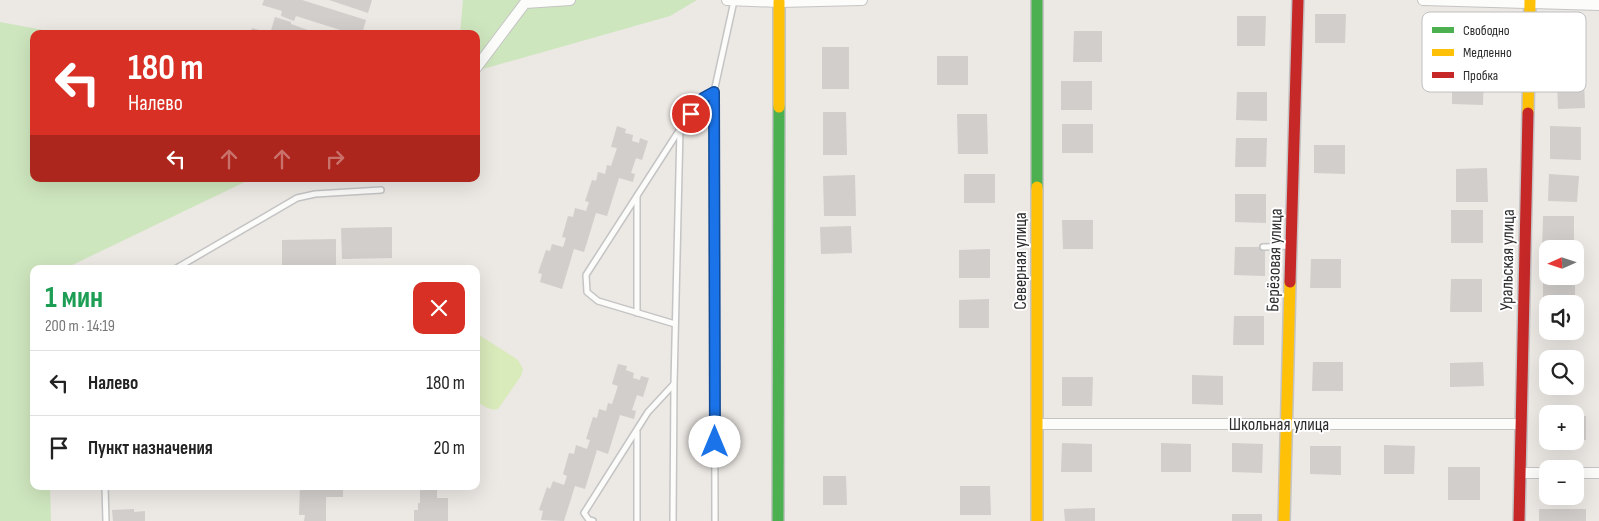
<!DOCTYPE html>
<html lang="ru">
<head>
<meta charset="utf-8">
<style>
  body { margin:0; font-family:"Sofia Sans Condensed",sans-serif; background:#f6f6f6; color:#222; height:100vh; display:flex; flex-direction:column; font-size:19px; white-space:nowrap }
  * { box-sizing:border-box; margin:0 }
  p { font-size:16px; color:#767676 }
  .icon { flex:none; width:28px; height:28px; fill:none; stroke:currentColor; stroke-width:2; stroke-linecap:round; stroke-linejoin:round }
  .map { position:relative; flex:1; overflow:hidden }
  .panel { position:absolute; left:30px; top:265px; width:450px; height:225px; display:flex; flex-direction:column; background:#fff; border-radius:10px; box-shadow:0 5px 20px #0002 }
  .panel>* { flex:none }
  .banner { position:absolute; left:30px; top:30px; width:450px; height:152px; border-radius:10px; box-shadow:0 5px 20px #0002; background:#d93025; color:#fff; overflow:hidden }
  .needle { width:32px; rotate:267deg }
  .fabs { position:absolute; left:1539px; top:240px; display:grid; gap:10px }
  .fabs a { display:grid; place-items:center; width:45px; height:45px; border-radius:10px; background:#fff; box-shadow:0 5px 20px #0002; font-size:25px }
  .pin { position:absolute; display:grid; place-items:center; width:42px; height:42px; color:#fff; margin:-21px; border:2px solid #fff; border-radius:50%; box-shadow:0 1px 5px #0007 }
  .me { position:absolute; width:55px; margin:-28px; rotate:0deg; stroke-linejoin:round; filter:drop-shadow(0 0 4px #0008) }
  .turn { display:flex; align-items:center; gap:18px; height:105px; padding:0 15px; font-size:22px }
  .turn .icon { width:65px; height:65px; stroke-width:2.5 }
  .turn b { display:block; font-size:35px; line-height:42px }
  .lanes { display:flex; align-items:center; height:48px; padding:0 15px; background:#0003; justify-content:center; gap:25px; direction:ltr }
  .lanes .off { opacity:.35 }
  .round { display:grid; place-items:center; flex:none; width:52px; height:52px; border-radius:10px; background:#f6f6f6 }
  .summary { display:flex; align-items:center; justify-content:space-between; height:85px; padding:0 15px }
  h1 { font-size:30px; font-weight:700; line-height:38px; color:#1e9e55 }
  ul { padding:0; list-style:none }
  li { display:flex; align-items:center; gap:15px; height:65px; padding:0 15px; border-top:1px solid #e0e0e0 }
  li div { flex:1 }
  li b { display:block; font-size:19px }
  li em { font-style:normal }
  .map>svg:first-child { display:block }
  .green { fill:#cee6be }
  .pitch { fill:#d9eabb }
  .building { fill:#d1cecb }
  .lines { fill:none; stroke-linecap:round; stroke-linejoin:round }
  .lane-casing { stroke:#c5c4c5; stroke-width:8 }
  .street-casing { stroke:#c5c4c5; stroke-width:12 }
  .fast-casing { stroke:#c5c4c5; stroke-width:14 }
  .slow-casing { stroke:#c5c4c5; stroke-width:14 }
  .jam-casing { stroke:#c5c4c5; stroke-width:14 }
  .lane { stroke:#fcfcfb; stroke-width:5 }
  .street { stroke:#fcfcfb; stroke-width:10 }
  .fast { stroke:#4caf50; stroke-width:11 }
  .slow { stroke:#ffc107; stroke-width:11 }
  .jam { stroke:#c62828; stroke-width:11 }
  .route-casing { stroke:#114b97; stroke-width:12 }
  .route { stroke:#1a73e8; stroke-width:9 }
  .labels { text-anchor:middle; stroke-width:4; stroke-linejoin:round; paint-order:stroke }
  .street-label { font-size:18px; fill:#2e2e2e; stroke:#fff }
  .key { fill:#fff; stroke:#c0c0c0; stroke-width:1 }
  .key-label { font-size:14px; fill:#2e2e2e }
</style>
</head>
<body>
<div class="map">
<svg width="1599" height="521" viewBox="0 0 1599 521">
  <rect width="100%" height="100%" fill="#ece8e4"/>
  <!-- green -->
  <g class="green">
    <polygon points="463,0 697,0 670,16 476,71 476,34 460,34"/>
    <polygon points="0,22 65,34 34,34 34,179 251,179 64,269 34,269 34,486 50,486 51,521 0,521"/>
  </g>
  <!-- pitch -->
  <path class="pitch" d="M476 333 518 360 523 369 521 376 498 409C489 411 483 405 476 401Z"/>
  <!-- building -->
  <g class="building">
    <polygon points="264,0 302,0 366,20 362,34 353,34 296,16 294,21 281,16 282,11 262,5"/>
    <polygon points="329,0 372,0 368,13"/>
    <polygon points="1315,14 1346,14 1345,43 1315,43"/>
    <polygon points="1237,16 1266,16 1265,46 1237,46"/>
    <polygon points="275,17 291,22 291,24 319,34 270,34"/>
    <polygon points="252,28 269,33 269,34 250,34"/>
    <polygon points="1074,31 1102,31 1102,62 1073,62"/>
    <rect x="822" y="47" width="27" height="42"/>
    <rect x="937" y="56" width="31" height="29"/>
    <polygon points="1452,71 1484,71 1483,105 1452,104"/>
    <polygon points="1584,80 1585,108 1558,109 1557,81"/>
    <rect x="1061" y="81" width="31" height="29"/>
    <polygon points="1237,92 1267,92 1267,121 1236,120"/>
    <polygon points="823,112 846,112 847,155 823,155"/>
    <polygon points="957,114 987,114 988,154 958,154"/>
    <rect x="1062" y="124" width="31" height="29"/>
    <polygon points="617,126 626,129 625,133 633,135 632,141 639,143 640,138 648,141 642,160 636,158 631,173 635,174 633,182 619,178 607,216 596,213 584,252 574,249 562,289 540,282 542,274 538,273 546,250 550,251 552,244 563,247 566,238 562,237 568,216 573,217 575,208 586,211 589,202 585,201 592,180 596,181 598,172 605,174 607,165 611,166 617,148 611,147"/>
    <polygon points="1550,126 1581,127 1581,160 1550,159"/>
    <polygon points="1236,138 1267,138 1266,167 1235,167"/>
    <polygon points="1314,145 1345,145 1345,174 1314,173"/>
    <polygon points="1487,168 1488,202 1456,202 1456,169"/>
    <rect x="964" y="174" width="31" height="29"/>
    <polygon points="1549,174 1579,176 1577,202 1548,201"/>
    <polygon points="855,175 856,216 824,216 823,176"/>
    <polygon points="1235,194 1266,194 1266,223 1235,222"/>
    <rect x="1451" y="210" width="32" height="33"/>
    <polygon points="1543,216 1574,216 1574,249 1542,249"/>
    <polygon points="1062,220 1093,220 1093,249 1063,249"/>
    <polygon points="851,226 852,253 821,254 820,227"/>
    <polygon points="392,227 392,258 342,259 341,228"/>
    <polygon points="336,239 336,269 282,269 282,240"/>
    <polygon points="1235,247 1265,247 1265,276 1234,275"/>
    <polygon points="990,249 990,278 959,278 959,250"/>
    <polygon points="1311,259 1341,259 1341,288 1310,288"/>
    <polygon points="1543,272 1548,272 1548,276 1575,276 1575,304 1548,304 1548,305 1543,305"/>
    <polygon points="1451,279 1482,279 1482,312 1450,312"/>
    <polygon points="989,299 989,328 959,328 959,300"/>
    <polygon points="1234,316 1264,316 1264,345 1233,345"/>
    <polygon points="1313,362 1343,362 1343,391 1312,391"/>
    <polygon points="1483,362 1484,386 1450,387 1450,363"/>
    <polygon points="618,364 627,366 626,370 634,373 633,378 640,380 641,376 649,378 643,397 637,395 632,410 636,411 634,419 620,415 608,454 597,450 585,489 575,486 564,521 541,520 543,511 539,510 547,487 550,489 553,481 564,485 567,476 563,474 569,453 574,454 576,445 587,449 590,440 586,439 593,417 597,418 599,409 606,411 608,403 612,404 618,386 612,384"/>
    <polygon points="1192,375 1223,376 1223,405 1192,404"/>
    <polygon points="1062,377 1093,377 1092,406 1062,406"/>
    <rect x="1539" y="416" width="9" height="23"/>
    <rect x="1575" y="416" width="11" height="24"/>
    <polygon points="1062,443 1092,444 1092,472 1061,472"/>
    <polygon points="1161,443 1191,444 1191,472 1161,472"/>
    <polygon points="1232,443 1263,444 1262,473 1232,472"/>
    <polygon points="1384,445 1415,446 1414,474 1384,474"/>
    <polygon points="1310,446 1341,446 1341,475 1310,474"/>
    <rect x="1448" y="467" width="32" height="33"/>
    <polygon points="823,476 846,476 847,505 823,505"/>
    <polygon points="300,486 343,486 343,497 326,497 326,521 304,521 305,515 299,515"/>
    <polygon points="420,486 437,486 437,498 448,498 448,521 414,521 414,510 418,510 418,503 420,503"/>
    <polygon points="960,486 990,486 991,515 960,515"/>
    <polygon points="1095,508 1095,521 1065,521 1064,509"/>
    <polygon points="134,509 134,512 145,511 145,521 113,521 112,510"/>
    <rect x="1539" y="509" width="47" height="12"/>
    <rect x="1232" y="514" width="30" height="7"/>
  </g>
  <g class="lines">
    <!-- lane casing -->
    <g class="lane-casing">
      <g id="lane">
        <polyline points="1263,247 1288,246"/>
        <polyline points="175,269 297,198 315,194 381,190"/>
        <polyline points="637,313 637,196"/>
        <polyline points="675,324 598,301 587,292 586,275 680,129 703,98 714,92"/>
        <polyline points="105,486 106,521"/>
        <polyline points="593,521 589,520 584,513 648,412 673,385"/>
        <polyline points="637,521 637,432"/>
        <polyline points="673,521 674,384 680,129"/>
        <polyline points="715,521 714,92 734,1"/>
      </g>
    </g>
    <!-- street casing -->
    <g class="street-casing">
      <g id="street">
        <polyline points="727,0 779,2 862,0"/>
        <polyline points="1423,0 1599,5"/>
        <polyline points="476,68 525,3 570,0"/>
        <polyline points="1037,424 1521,424"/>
        <polyline points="1520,473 1548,473"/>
        <polyline points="1575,473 1599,473"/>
      </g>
    </g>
    <!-- fast casing -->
    <g class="fast-casing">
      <g id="fast">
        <polyline points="1037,0 1037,187"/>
        <polyline points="778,521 779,107"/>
      </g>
    </g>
    <!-- slow casing -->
    <g class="slow-casing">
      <g id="slow">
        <polyline points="779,107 779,2"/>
        <polyline points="1528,113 1530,0"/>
        <polyline points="1037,187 1037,521"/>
        <polyline points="1284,521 1290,282"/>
      </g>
    </g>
    <!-- jam casing -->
    <g class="jam-casing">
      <g id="jam">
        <polyline points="1290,282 1298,0"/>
        <polyline points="1519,521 1528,113"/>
      </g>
    </g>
    <!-- lane -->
    <use href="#lane" class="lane"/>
    <!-- street -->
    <use href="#street" class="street"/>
    <!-- fast -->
    <use href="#fast" class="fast"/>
    <!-- slow -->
    <use href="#slow" class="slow"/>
    <!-- jam -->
    <use href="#jam" class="jam"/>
  </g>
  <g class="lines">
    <!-- route casing -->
    <g class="route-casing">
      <polyline id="route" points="691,114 703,98 714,92 715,442"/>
    </g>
    <!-- route -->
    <use href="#route" class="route"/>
  </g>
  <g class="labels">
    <!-- street labels -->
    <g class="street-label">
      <text transform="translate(1274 260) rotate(-88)" y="6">Берёзовая улица</text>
      <text transform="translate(1507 260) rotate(-89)" y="6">Уральская улица</text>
      <text transform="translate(1020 261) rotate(-90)" y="6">Северная улица</text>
      <text x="1279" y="430">Школьная улица</text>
    </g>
  </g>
  <!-- legend -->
  <rect x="1422" y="12" width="164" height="80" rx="8" class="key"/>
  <rect x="1432" y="27" width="22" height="6" fill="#4caf50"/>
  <rect x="1432" y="49" width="22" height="7" fill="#ffc107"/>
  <rect x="1432" y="72" width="22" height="6" fill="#c62828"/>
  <g class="key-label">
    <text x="1463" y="35">Свободно</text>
    <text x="1463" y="57">Медленно</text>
    <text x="1463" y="80">Пробка</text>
  </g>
</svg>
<div class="fabs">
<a><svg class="needle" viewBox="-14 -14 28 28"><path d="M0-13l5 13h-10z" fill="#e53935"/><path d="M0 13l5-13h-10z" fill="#767676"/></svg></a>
<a><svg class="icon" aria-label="sound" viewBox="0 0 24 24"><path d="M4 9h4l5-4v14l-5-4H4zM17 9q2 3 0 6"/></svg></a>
<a><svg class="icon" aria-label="search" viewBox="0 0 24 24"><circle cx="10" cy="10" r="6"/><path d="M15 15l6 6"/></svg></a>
<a>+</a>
<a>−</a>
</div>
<div class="pin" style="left:691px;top:114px;background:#d93025"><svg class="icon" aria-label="arrive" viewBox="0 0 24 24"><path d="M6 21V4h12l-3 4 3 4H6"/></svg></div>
<svg class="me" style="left:715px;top:442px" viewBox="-20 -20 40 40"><circle r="19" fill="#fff"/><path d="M0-13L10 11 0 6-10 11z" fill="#1a73e8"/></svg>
<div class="banner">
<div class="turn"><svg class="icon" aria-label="left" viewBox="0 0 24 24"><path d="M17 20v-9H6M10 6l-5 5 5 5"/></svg><div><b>180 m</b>Налево</div></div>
<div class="lanes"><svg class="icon" aria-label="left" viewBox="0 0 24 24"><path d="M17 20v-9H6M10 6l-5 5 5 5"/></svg><svg class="icon off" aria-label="ahead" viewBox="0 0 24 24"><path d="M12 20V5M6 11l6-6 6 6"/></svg><svg class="icon off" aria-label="ahead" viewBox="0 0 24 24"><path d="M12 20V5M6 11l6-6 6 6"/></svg><svg class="icon off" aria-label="right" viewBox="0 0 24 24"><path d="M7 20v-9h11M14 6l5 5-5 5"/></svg></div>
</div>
<section class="panel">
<div class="summary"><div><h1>1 мин</h1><p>200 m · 14:19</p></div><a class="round" style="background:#d93025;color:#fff"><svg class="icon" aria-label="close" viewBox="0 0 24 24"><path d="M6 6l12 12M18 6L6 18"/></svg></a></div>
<ul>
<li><svg class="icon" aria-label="left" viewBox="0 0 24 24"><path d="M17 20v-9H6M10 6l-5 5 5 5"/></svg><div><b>Налево</b></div><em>180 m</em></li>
<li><svg class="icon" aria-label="arrive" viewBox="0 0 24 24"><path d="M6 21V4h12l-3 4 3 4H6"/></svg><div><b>Пункт назначения</b></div><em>20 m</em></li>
</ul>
</section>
</div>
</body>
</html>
